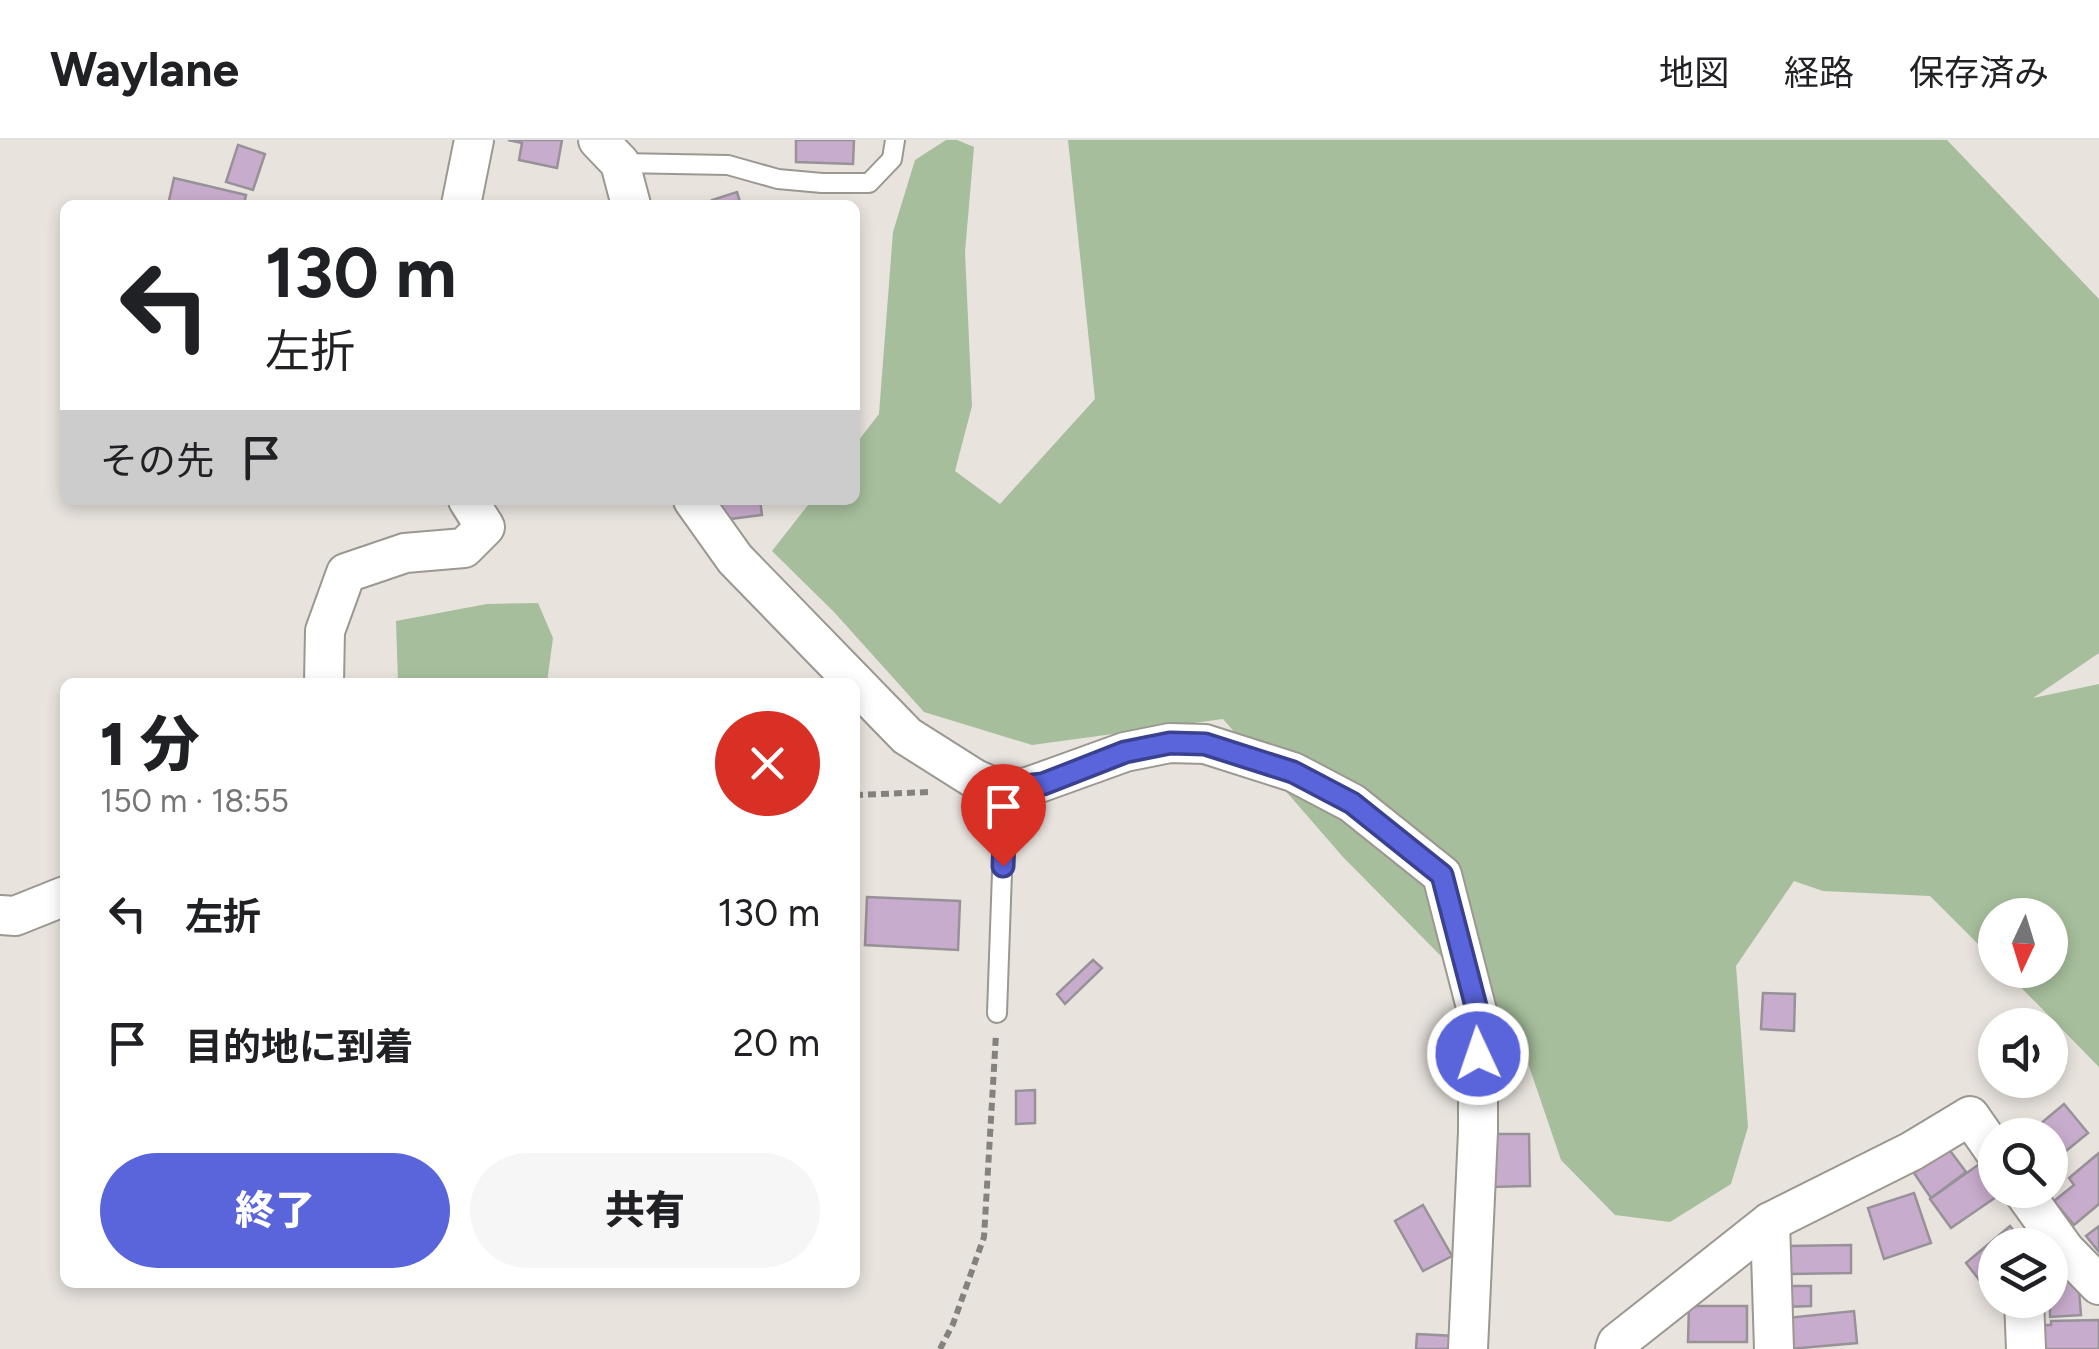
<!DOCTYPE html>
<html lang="ja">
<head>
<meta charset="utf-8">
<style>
  body { margin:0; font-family:Figtree,"Noto Sans JP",sans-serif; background:#f6f6f6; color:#202124; height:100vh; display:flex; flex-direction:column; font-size:38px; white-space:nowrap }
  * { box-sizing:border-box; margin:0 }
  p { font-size:32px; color:#757577 }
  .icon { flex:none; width:55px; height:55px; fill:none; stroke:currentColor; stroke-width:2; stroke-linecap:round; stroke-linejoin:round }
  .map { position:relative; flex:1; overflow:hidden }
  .sheet { position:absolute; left:60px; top:538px; width:800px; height:610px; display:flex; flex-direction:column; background:#fff; border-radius:15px; box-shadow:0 5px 15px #0003 }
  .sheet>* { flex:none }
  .hud { position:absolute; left:60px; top:60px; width:800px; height:305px; border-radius:15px; box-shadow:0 5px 15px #0003; background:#fff; color:#202124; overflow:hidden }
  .needle { width:65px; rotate:184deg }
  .fabs { position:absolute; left:1978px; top:758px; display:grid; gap:20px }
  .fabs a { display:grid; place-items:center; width:90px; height:90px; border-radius:50%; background:#fff; box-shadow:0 5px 15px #0003; font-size:50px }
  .pin { position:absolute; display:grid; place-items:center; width:85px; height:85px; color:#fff; margin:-102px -42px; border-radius:50% 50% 50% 0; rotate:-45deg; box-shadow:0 0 10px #0007 }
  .pin .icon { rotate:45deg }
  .me { position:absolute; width:110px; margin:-55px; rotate:357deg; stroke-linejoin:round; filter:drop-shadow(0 0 8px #0008) }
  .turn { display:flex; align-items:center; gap:35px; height:210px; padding:0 40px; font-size:45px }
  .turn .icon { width:130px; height:130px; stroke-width:2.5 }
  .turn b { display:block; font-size:70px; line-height:85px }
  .then { display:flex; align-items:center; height:95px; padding:0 40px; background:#0003; gap:20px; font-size:38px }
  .round { display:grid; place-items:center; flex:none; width:105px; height:105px; border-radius:52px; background:#f6f6f6 }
  .headline { display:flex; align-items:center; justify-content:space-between; height:170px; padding:0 40px }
  h1 { font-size:60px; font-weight:800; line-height:75px }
  .primary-button { display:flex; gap:20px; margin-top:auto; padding:20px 40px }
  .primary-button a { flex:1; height:115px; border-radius:60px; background:#5a64db; color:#fff; font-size:40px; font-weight:800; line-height:115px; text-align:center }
  .primary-button a+a { background:#f6f6f6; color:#202124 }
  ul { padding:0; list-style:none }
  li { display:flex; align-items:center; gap:30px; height:130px; padding:0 40px }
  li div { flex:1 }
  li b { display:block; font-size:38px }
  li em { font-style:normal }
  header { display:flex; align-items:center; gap:60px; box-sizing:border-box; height:140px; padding:0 50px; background:#fff; border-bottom:2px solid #e0e0e0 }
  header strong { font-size:48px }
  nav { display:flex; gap:55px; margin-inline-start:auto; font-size:35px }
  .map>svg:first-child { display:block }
  .forest { fill:#a6be9b }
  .building { fill:#c8accd; stroke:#979298; stroke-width:2.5 }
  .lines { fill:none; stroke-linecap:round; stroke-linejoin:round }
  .service-casing { stroke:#9b9791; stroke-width:22 }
  .minor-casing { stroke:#9b9791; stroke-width:42 }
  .path { stroke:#85827e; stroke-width:6; stroke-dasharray:8 5; stroke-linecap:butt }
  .service { stroke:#fff; stroke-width:18 }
  .minor { stroke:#fff; stroke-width:38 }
  .route-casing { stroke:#3a418e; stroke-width:25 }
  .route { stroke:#5a64db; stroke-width:18 }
</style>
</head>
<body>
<header>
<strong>Waylane</strong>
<nav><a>地図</a><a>経路</a><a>保存済み</a></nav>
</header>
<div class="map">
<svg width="2099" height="1209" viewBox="0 0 2099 1209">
  <rect width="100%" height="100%" fill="#e8e3dd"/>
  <!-- forest -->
  <g class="forest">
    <polygon points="946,0 957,0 974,7 965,112 972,266 955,331 1000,364 1095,259 1068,0 1947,0 2099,159 2099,513 2033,558 2099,544 2099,927 2004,830 2050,830 2050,775 1995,775 1995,821 1930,756 1823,751 1794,741 1736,826 1748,987 1731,1044 1670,1082 1615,1075 1561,1020 1518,894 1343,717 1223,579 1032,605 924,572 834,472 772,411 812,360 855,360 855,305 879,274 893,92 915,20"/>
    <polygon points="538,463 553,498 547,542 398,542 396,481 487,464"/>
  </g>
  <!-- building -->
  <g class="building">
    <polygon points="508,0 562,0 557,28 519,20 522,3"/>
    <polygon points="796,0 854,0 853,24 796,22"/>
    <polygon points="238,5 265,14 253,50 226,42"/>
    <polygon points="174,38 246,55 244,65 168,65"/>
    <polygon points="737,52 741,65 713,65 712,60"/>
    <polygon points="719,360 760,360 762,375 722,380"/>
    <polygon points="867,757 960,761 958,810 865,805"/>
    <polygon points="1093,820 1102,828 1065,864 1057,854"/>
    <polygon points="1763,853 1795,854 1794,891 1761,889"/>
    <polygon points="1035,950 1035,983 1016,984 1016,951"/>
    <polygon points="2064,964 2088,993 2050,1024 2050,995 2027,995"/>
    <polygon points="1493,994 1529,994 1530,1046 1493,1047"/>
    <polygon points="1948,1008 1966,1032 1931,1058 1914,1033"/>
    <polygon points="2099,1013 2099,1064 2074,1085 2054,1061 2074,1045 2069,1038"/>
    <polygon points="1978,1025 1999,1055 1951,1088 1930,1059"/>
    <polygon points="1914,1053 1931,1103 1884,1119 1868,1068"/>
    <polygon points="1423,1065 1452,1116 1423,1131 1395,1081"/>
    <polygon points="2010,1086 2026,1105 1995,1105 1995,1137 1984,1146 1966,1123"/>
    <polygon points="2099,1086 2099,1112 2086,1096"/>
    <polygon points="1851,1105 1851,1133 1789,1134 1789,1106"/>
    <polygon points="2078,1139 2081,1175 2050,1177 2050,1141"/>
    <polygon points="1783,1146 1811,1146 1811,1166 1783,1167"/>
    <polygon points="1689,1166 1747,1166 1747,1202 1688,1202"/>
    <polygon points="1854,1171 1857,1203 1789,1209 1786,1178"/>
    <polygon points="2099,1180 2099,1209 2039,1209 2039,1185 2051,1185 2051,1181"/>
    <polygon points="1417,1194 1455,1196 1454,1209 1416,1209"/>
  </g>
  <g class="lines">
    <!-- service casing -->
    <g class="service-casing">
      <g id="service">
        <polyline points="620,23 728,25 778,39 822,43 869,43 892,19 895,0"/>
        <polyline points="997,873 1005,648"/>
      </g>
    </g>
    <!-- minor casing -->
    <g class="minor-casing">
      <g id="minor">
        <polyline points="598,0 620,23 631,65"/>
        <polyline points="461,65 474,0"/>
        <polyline points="693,360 735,419 907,596 975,639 991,646 1025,648 1125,612 1170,603 1205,604 1293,632 1352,663 1442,735 1478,875 1478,992 1468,1209"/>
        <polyline points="324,542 325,491 346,433 405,413 464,408 485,387 468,360"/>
        <polyline points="0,775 15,776 65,756"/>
        <polyline points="2022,1050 2065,1110 2099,1145"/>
        <polyline points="1770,1082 1774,1209"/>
        <polyline points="2024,1160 2026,1209"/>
        <polyline points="1615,1209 1617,1203 1770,1082 1912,1011 1970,976 1995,1012"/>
      </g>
    </g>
    <!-- path -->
    <g class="path">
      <polyline points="855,655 930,652"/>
      <polyline points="940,1209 953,1184 984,1097 996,894"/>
    </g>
    <!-- service -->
    <use href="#service" class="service"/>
    <!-- minor -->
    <use href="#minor" class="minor"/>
  </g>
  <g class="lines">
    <!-- route casing -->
    <g class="route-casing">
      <polyline id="route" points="1003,726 1006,648 1043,644 1125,612 1170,603 1205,604 1293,632 1352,663 1442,735 1478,874 1478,914"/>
    </g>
    <!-- route -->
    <use href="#route" class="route"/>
  </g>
</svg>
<div class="fabs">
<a><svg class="needle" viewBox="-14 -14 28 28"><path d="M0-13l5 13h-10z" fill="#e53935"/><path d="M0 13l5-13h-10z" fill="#757577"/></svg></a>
<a><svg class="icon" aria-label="sound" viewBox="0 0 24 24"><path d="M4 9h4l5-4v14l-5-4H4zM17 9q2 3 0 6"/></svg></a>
<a><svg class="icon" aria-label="search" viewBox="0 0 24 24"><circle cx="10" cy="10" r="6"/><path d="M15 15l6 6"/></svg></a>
<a><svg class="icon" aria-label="layers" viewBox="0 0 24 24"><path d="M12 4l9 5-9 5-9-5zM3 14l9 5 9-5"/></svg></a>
</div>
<div class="pin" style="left:1003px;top:726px;background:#d93025"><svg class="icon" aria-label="arrive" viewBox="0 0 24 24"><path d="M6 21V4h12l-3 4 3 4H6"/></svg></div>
<svg class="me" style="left:1478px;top:914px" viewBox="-20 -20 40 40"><circle r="17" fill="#5a64db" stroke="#fff" stroke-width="3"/><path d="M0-11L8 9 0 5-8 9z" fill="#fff"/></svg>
<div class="hud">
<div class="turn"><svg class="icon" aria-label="left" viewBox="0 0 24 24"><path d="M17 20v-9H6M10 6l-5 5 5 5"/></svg><div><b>130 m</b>左折</div></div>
<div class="then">その先<svg class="icon" aria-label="arrive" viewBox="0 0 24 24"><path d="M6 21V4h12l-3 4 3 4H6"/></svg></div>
</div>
<section class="sheet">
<div class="headline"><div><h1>1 分</h1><p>150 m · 18:55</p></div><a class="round" style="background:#d93025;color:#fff"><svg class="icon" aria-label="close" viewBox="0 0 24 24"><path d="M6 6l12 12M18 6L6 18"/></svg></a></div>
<ul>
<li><svg class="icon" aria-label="left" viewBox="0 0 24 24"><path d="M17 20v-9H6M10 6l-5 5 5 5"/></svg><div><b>左折</b></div><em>130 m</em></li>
<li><svg class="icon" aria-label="arrive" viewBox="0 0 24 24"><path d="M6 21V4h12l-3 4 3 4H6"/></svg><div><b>目的地に到着</b></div><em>20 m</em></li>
</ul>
<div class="primary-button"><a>終了</a><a>共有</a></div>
</section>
</div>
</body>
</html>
